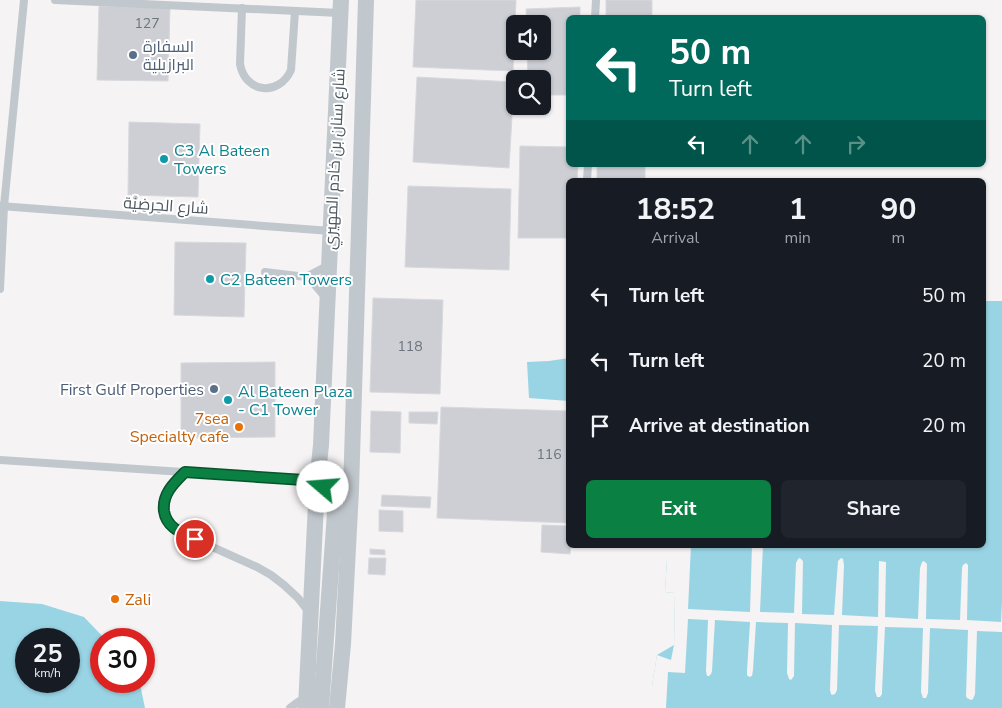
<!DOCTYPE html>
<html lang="en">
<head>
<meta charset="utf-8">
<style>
  body { margin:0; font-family:"Nunito Sans",Cairo,sans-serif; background:#20242c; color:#f1f3f6; height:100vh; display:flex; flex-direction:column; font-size:19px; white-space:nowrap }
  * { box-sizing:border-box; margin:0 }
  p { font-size:16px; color:#9ea1a6 }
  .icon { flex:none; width:28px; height:28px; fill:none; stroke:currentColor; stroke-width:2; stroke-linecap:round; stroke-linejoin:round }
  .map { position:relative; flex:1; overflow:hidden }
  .drawer { position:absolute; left:566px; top:178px; width:420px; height:370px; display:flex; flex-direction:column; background:#171b24; border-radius:8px; box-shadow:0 1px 4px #0004 }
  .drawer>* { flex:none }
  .guide { position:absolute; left:566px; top:15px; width:420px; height:152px; border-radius:8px; box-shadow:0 1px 4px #0004; background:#00695c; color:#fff; overflow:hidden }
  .controls { position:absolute; left:506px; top:15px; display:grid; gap:10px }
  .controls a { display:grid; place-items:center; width:45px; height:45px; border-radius:8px; background:#171b24; box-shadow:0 1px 4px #0004; font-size:25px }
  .speed { position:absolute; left:15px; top:628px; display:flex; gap:10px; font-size:25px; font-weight:700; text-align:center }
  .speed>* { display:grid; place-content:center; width:65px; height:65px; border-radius:50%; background:#171b24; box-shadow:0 1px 4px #0004; line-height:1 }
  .speed small { font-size:12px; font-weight:400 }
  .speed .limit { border:8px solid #d22; background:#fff; color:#111 }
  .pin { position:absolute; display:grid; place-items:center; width:42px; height:42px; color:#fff; margin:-21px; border:2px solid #fff; border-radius:50%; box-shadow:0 1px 5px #0007 }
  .me { position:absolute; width:55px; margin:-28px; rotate:288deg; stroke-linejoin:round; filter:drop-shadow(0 0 4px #0008) }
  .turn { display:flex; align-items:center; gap:18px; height:105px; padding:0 20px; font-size:22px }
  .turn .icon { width:65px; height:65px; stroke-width:2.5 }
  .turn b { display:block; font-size:35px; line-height:42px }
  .lanes { display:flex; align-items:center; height:48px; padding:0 20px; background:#0003; justify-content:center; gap:25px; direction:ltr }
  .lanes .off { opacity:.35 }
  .eta { display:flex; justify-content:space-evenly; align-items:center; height:85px; text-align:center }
  .eta b { font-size:30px; font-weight:700; line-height:35px }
  .button { display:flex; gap:10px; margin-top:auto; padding:10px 20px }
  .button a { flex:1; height:58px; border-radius:8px; background:#0b8043; color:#fff; font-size:20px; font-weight:700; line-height:58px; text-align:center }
  .button a+a { background:#20242c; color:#f1f3f6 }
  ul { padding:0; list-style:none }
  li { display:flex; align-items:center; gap:15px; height:65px; padding:0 20px }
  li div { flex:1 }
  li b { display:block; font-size:19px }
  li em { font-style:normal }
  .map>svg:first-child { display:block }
  .water { fill:#99d4e4; fill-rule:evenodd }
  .pier { fill:#f5f3f3 }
  .building { fill:#cdcfd4; stroke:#d7d9dd }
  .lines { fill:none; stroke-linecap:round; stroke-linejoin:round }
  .lane { stroke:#c0c7cd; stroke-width:8 }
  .street { stroke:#c0c7cd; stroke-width:16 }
  .route-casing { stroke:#07532c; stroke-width:12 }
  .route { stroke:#0b8043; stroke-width:9 }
  .service-dot { fill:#5c6f8a; stroke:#fff; stroke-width:2 }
  .culture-dot { fill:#0f9aa8; stroke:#fff; stroke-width:2 }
  .food-dot { fill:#e8710a; stroke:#fff; stroke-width:2 }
  .labels { text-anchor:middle; stroke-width:4; stroke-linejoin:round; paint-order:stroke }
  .number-label { font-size:14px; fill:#6c747c }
  .service-label { font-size:16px; fill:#4e5e75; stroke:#fff; text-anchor:start }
  .culture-label { font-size:16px; fill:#0d838f; stroke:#fff; text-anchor:start }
  .street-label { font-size:16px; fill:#4c565e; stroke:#fff }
  .food-label { font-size:16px; fill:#c56008; stroke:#fff; text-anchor:end }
</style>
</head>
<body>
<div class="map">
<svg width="1002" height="708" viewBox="0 0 1002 708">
  <rect width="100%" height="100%" fill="#f5f3f3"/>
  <!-- water -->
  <g class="water">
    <polygon points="984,301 1002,301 1002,708 652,708 652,686 657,655 674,645 675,593 665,592 667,559 678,559 678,545 984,545"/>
    <polygon points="569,358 569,401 529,398 527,362 549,361"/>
    <path d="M0 601 42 604 84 617 105 639H101V681H137L141 689 145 708H0ZM26 639H69V681H26Z"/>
  </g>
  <!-- pier -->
  <polygon class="pier" points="678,545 691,545 688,609 750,612 752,545 763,545 760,612 794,613 796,563 798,559 800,558 803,561 802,614 834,615 838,561 841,558 843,559 844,565 842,615 878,617 879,561 886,562 885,617 918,619 920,568 922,562 924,561 927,564 926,619 960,620 962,568 963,565 966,563 968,565 968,569 967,620 1001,622 1002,602 1002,632 977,631 975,694 973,699 971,700 967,698 966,696 968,630 930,628 928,693 926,698 923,698 921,692 923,628 885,627 882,691 882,694 880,697 877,697 875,691 878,626 839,625 837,690 835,694 832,695 831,694 830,690 832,625 795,623 794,676 791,680 789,679 787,673 788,623 756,622 753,670 752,676 749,677 747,675 747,671 750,622 715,620 712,671 711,674 709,676 707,676 706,671 708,620 688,619 685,673 668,672 666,708 652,708 652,686 657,655 671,660 674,645 675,593 665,592 667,559 678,559"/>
  <!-- building -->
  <g class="building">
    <polygon points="416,0 516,0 513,71 413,67"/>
    <rect x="606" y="0" width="46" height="18"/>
    <polygon points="99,6 170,8 168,81 97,80"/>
    <polygon points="580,7 580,18 569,18 569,95 542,95 542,79 528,79 527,51 542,51 542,24 527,24 526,9"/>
    <polygon points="417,77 514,82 509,168 413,162"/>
    <polygon points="129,122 200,124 198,197 128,195"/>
    <polygon points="520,146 569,147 569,165 578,165 577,180 569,180 569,238 518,238"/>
    <rect x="597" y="165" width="48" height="15"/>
    <polygon points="408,186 511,189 509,270 405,267"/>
    <polygon points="175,242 246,243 244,317 174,315"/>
    <polygon points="373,298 443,300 440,394 370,392"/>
    <polygon points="275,362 275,437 181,438 181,363"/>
    <polygon points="441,407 569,411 569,523 437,518"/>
    <polygon points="371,411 401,412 400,453 370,452"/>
    <polygon points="409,412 438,412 437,424 409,423"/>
    <polygon points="382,495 431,497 430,508 381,506"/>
    <polygon points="379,510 403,511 403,532 379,531"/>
    <polygon points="542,525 569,526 569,545 571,545 570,554 541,552"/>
    <polygon points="370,549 385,550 385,555 370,554"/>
    <polygon points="369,558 386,558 385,575 368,574"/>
  </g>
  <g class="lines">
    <!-- lane -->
    <g class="lane">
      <polyline points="55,0 340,13"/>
      <path d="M242 8 240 64C245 93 279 97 291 70L295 11"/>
      <polyline points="595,18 596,0"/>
      <polyline points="587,180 588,165"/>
      <polyline points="0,206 331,231"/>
      <polyline points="265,272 306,277 327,266"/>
      <polyline points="306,277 314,284 325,297"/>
      <polyline points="0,289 4,206 24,0"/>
      <polyline points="0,460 304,480 317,483"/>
      <path d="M185 472C167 491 150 512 179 532L257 567 271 575 284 585 298 598 309 612"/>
      <polyline points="290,708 298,702 307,698"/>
    </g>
    <!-- street -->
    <g class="street">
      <path d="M317 483C328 491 333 500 335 513L321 708"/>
      <polyline points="306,708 317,483 321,445 341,0"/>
      <polyline points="337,708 343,644 351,490 366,0"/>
    </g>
  </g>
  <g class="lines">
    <!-- route casing -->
    <g class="route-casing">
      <path id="route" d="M195 539C188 535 180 533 174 528 169 524 165 518 164 511 162 494 174 483 185 472L304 480 317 483 323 487"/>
    </g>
    <!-- route -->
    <use href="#route" class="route"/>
  </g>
  <!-- markers -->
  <g class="service-dot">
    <circle cx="133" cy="55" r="5"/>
    <circle cx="214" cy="389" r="5"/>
  </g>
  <g class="culture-dot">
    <circle cx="164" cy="159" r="5"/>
    <circle cx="210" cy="279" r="5"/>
    <circle cx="228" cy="400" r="5"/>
  </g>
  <g class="food-dot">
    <circle cx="239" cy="427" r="5"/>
    <circle cx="115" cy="599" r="5"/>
  </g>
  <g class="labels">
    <!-- number labels -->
    <g class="number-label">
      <text x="147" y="28">127</text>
      <text x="410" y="351">118</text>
      <text x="549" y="459">116</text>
    </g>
    <!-- service labels -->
    <g class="service-label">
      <text x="143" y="52">السفارة<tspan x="143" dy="18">البرازيلية</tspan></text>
      <text x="204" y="395" text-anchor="end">First Gulf Properties</text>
    </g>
    <!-- culture labels -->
    <g class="culture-label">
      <text x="174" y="156">C3 Al Bateen<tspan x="174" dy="18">Towers</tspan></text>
      <text x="220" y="285">C2 Bateen Towers</text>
      <text x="238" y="397">Al Bateen Plaza<tspan x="238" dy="18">- C1 Tower</tspan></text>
    </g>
    <!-- street labels -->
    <g class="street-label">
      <text transform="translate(334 159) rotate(-87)" y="6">شارع سنان بن خادم المهيري</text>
      <text transform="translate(166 205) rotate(4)" y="6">شارع الحِرضِيَّة</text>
    </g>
    <!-- food labels -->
    <g class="food-label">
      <text x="229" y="424">7sea<tspan x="229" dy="18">Specialty cafe</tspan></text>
      <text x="125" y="605" text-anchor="start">Zali</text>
    </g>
  </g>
</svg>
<div class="controls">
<a><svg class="icon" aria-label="sound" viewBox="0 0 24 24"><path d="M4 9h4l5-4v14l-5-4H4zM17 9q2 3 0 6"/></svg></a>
<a><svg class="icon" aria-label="search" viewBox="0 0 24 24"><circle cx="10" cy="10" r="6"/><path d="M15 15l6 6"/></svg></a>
</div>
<div class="speed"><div>25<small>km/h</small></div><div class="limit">30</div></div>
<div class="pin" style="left:195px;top:539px;background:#d93025"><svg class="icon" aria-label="arrive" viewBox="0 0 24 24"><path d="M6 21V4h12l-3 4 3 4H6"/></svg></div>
<svg class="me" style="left:323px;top:487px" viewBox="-20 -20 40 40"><circle r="19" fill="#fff"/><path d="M0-13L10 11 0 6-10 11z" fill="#0b8043"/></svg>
<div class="guide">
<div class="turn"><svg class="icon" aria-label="left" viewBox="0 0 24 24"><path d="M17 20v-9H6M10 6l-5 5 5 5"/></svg><div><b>50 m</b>Turn left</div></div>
<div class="lanes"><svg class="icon" aria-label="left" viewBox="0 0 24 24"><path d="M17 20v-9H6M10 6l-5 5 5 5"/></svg><svg class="icon off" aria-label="ahead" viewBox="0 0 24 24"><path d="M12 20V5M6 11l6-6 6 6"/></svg><svg class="icon off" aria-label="ahead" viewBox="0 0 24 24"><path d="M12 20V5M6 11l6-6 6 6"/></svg><svg class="icon off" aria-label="right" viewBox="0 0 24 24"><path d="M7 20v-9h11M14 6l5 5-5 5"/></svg></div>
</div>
<section class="drawer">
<div class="eta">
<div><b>18:52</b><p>Arrival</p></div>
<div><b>1</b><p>min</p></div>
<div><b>90</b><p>m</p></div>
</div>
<ul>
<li><svg class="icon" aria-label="left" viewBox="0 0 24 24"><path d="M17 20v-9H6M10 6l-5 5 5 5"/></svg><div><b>Turn left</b></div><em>50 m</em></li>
<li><svg class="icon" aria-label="left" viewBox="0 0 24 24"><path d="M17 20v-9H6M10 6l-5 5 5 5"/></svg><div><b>Turn left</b></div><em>20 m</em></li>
<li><svg class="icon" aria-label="arrive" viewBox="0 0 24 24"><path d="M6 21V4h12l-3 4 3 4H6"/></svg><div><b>Arrive at destination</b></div><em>20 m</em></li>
</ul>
<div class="button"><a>Exit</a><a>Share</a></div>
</section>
</div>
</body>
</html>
